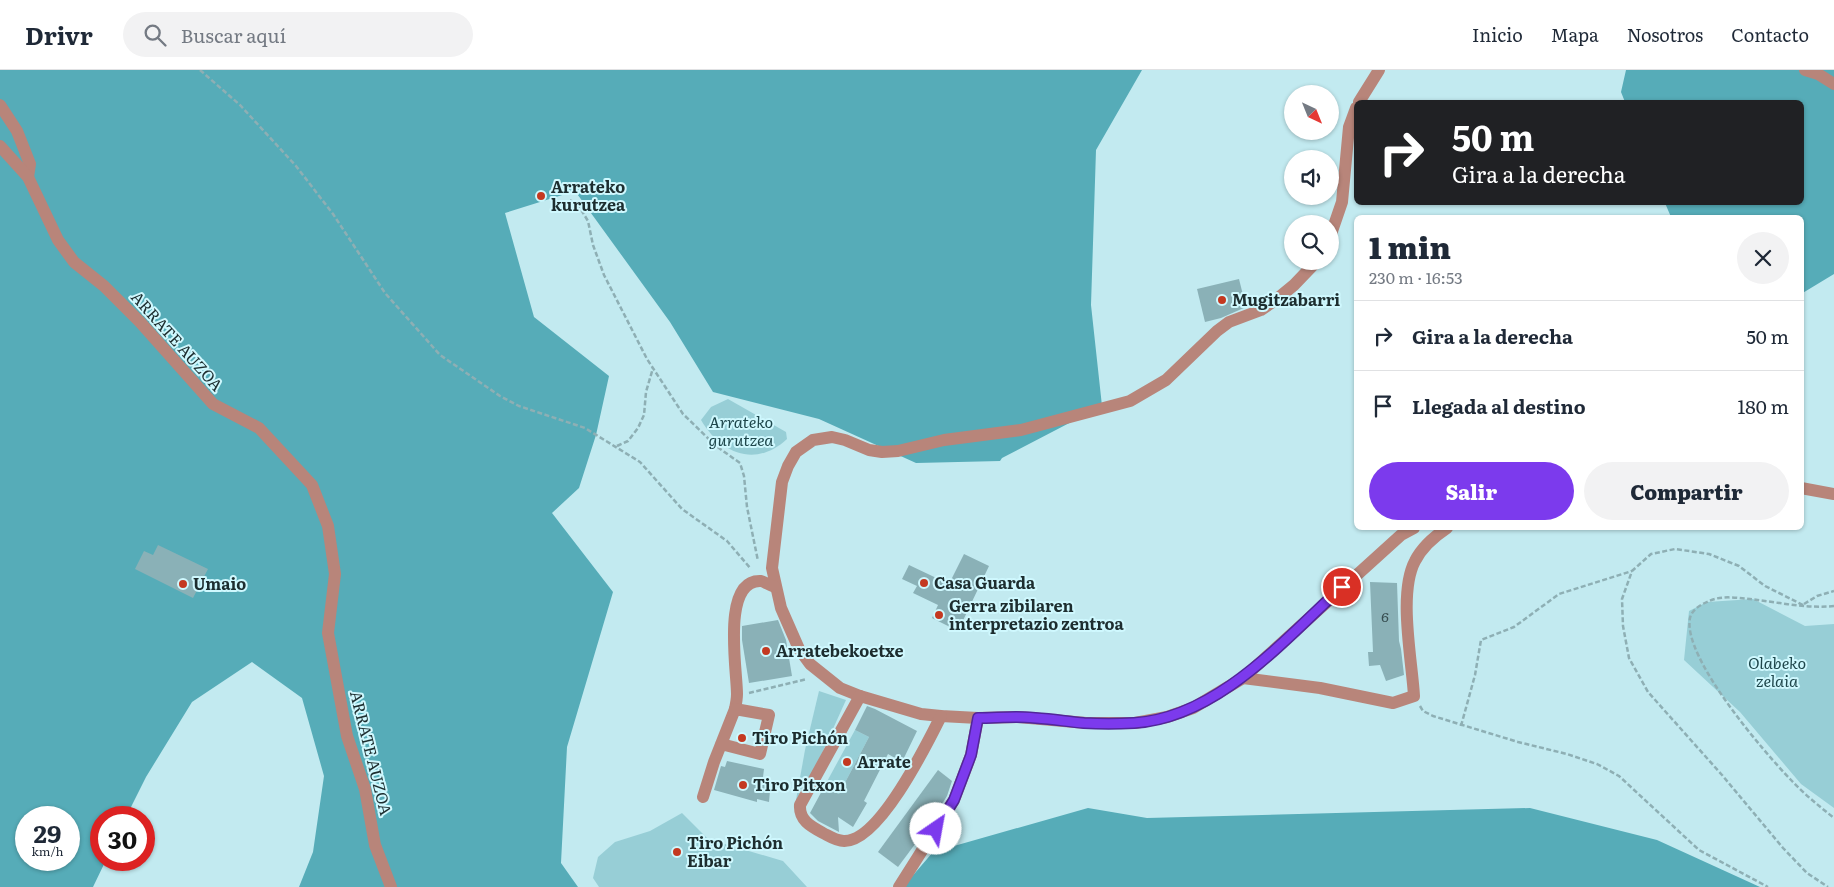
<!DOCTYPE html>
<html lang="es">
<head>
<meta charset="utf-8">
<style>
  body { margin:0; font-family:Literata,serif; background:#f2f2f3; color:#1f2937; height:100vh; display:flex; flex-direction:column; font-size:19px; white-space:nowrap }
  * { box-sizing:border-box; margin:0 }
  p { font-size:16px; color:#747a83 }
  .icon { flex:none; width:28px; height:28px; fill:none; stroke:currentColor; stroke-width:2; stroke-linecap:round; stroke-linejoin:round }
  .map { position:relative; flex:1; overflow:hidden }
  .drawer { position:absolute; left:1354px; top:145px; width:450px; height:315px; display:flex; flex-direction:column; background:#fff; border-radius:8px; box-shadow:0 1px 4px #0004 }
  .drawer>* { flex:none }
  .hud { position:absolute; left:1354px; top:30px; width:450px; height:105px; border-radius:8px; box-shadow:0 1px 4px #0004; background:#202124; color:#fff; overflow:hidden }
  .needle { width:32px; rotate:137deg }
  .tools { position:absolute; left:1284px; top:15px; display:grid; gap:10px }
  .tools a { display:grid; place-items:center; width:55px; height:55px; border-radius:50%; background:#fff; box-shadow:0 1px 4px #0004; font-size:25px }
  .speed { position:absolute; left:15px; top:736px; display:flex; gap:10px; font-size:25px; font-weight:700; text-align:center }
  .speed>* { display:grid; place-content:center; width:65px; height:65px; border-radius:50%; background:#fff; box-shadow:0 1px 4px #0004; line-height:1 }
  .speed small { font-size:12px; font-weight:400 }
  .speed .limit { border:8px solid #d22; background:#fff; color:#111 }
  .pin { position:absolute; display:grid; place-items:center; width:42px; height:42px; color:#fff; margin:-21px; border:2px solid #fff; border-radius:50%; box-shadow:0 1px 5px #0007 }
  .me { position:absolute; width:55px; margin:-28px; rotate:33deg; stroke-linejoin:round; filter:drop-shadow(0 0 4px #0008) }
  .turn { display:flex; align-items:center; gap:18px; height:105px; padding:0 15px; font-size:22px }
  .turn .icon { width:65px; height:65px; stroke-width:2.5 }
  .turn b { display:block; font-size:35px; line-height:42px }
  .round { display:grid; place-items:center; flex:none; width:52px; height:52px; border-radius:26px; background:#f2f2f3 }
  .headline { display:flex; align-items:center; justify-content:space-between; height:85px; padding:0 15px }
  h1 { font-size:30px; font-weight:800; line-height:38px }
  .button { display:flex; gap:10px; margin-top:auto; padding:10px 15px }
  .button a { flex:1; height:58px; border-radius:30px; background:#7c3aed; color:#fff; font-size:20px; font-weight:800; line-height:58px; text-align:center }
  .button a+a { background:#f2f2f3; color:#1f2937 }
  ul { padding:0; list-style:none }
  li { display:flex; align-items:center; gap:15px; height:70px; padding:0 15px; border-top:1px solid #e0e1e3 }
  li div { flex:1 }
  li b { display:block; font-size:19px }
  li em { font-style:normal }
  header { display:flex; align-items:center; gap:30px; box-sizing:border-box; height:70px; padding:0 25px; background:#fff; border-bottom:1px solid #e0e1e3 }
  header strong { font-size:24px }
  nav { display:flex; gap:28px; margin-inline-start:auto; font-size:18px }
  .search { width:350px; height:45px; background:#f2f2f3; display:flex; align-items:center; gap:12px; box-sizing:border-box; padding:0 18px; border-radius:28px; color:#747a83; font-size:19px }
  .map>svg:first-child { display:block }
  .green { fill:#97ced6 }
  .forest { fill:#56acb8; fill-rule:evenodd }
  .building { fill:#8ab1b7 }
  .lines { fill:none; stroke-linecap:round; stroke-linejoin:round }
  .path { stroke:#8eafb4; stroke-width:2.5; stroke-dasharray:5 2.5; stroke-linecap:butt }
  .minor { stroke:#b8857a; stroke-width:12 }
  .route-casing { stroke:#51269a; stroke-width:12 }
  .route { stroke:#7c3aed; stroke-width:9 }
  .poi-dot { fill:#c43921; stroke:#cff8fe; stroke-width:2 }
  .labels { text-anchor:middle; stroke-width:4; stroke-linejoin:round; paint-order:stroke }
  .number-label { font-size:14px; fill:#384e51 }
  .poi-label { font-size:16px; font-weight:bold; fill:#1d2d2f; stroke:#cff8fe; text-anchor:start }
  .street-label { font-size:16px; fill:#1d2d2f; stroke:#cff8fe }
  .park-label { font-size:16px; font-style:italic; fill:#1e464b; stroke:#cff8fe }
</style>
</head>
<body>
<header>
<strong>Drivr</strong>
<div class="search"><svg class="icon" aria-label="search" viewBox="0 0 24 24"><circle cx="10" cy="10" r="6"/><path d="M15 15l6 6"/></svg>Buscar aquí</div>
<nav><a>Inicio</a><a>Mapa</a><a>Nosotros</a><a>Contacto</a></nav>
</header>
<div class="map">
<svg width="1834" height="817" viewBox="0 0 1834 817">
  <rect width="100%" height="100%" fill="#c2eaf0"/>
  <!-- green -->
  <g class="green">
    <path d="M728 329 786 362 787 369C756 398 721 384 701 350L711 337Z"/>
    <polygon points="1753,529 1805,556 1834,554 1834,738 1801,714 1740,642 1684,590 1689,541 1707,532"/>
    <polygon points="819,621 846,630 800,732 796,730 805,680"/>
    <polygon points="855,660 869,667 839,724 824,717"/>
    <polygon points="682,743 708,769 783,791 807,817 599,817 593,808 598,787 615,772 650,761"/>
  </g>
  <!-- forest -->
  <g class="forest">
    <path d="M0 0H1142L1096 80 1091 235 1102 336 1002 388 1000 391 916 393 819 349 713 322 670 252 575 121 505 143 534 247 609 306 596 365 579 418 552 443 613 522 567 677 561 793 578 817H299L313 782 324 706 302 628 252 592 192 632 146 707 126 747 101 748V790H106L93 817H0ZM26 748H69V790H26Z"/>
    <polygon points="1626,0 1834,0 1834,204 1801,224 1801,148 1671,147 1665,133 1801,132 1801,32 1625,32 1621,22"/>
    <polygon points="1088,738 1147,748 1530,738 1657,770 1760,817 903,817 933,782"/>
  </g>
  <!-- building -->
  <g class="building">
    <polygon points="1239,209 1246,237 1221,248 1205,252 1197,219"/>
    <polygon points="158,475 208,499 193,528 135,499 144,481 153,485"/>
    <polygon points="964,484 989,496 958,561 932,548 938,535 913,523 917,516 902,509 909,495 949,514"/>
    <polygon points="1370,512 1397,513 1399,571 1401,579 1404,605 1386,611 1380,595 1369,596 1368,582 1373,582"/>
    <polygon points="778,550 786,570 792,606 749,613 742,570 742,556"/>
    <polygon points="867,636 875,639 917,661 902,692 888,684 864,731 867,733 853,757 838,747 839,762 818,751 810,743 824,717 839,724 869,667 855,660"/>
    <polygon points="727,691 764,699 763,707 771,710 769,732 757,729 757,732 714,720 721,696 725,697"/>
    <polygon points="938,700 952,711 947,726 927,758 898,797 878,782"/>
  </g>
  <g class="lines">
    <!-- path -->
    <g class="path">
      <polyline points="200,0 240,35 296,96 333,144 385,223 440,285 500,326 519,336 585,358 640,392 682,439 727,471 751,499"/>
      <polyline points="570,130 580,138 588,151 593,175 604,205 647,289 683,344 716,376 740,393 744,406 747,437 758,491"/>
      <polyline points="617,376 628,371 638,358 644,345 646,322 653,298"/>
      <polyline points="1804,534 1817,526 1834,521"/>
      <polyline points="1803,535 1765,516 1739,496 1709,484 1675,479 1651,484 1632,501 1622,529 1623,556 1629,588 1648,622 1722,705 1783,778 1807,803 1828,817"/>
      <path d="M1834 536C1807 539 1777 532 1750 529 1737 528 1722 525 1709 531 1702 534 1692 539 1690 548 1682 587 1764 682 1791 710 1804 724 1819 736 1834 748"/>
      <polyline points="749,623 807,609"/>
      <polyline points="1420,636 1423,641 1433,646 1518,672 1567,684 1597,694 1619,706 1699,780 1768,817"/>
      <polyline points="1461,656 1475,605 1481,570 1514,557 1559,524 1632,501"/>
    </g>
    <!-- minor -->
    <g class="minor">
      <polyline points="1805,0 1818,4 1834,14"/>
      <polyline points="1359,32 1379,0"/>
      <polyline points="0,35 17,61 30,94 28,107"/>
      <polyline points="0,76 28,107 58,170 74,192 104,216 140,252 213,334 259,358 312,415 328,456 335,504 328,563 347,666 365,719 375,775 391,817"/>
      <polyline points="1330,167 1342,132 1349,57 1356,38"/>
      <polyline points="1317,191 1294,215 1277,229 1261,240 1229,252 1217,261 1166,310 1130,331 1021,360 944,370 898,381 882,382 869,380 845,370 832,367 813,370 796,382 788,396 782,412 772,498 781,538 799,579 810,594 840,618 860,626 921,644 941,646 978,648 1018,647 1086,653 1135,653 1167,647 1193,638 1243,608 1401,465 1414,458"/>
      <polyline points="1801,418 1834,424"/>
      <path d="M1243 608 1320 618 1393 633 1414 626C1412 590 1398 523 1415 491 1422 477 1435 466 1447 458"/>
      <path d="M860 626 800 735C799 750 810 756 823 763 829 766 836 771 844 771 879 772 927 674 941 646"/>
      <path d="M735 639C736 634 737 629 737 624 737 600 721 509 761 511 765 512 771 516 775 517"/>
      <polyline points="703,727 714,692 735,639 769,645 760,684 721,674"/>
      <polyline points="899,817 954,730 971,685 978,648"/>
    </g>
  </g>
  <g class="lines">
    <!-- route casing -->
    <g class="route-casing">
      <path id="route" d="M936 759 954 730 971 685 978 648C991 648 1003 647 1016 647 1039 647 1062 651 1084 653 1100 654 1117 654 1134 653 1217 648 1284 570 1342 517"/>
    </g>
    <!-- route -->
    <use href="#route" class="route"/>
  </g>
  <!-- markers -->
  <g class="poi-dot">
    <circle cx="541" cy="126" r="5"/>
    <circle cx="1222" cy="230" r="5"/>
    <circle cx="924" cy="513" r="5"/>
    <circle cx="183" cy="514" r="5"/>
    <circle cx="939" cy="545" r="5"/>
    <circle cx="766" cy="581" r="5"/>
    <circle cx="742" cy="668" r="5"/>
    <circle cx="847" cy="692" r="5"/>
    <circle cx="743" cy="715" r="5"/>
    <circle cx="677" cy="782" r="5"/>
  </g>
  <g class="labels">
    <!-- number labels -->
    <g class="number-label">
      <text x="1385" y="552">6</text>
    </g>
    <!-- poi labels -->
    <g class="poi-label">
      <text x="551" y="123">Arrateko<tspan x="551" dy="18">kurutzea</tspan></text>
      <text x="1232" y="236">Mugitzabarri</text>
      <text x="934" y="519">Casa Guarda</text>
      <text x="193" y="520">Umaio</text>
      <text x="949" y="542">Gerra zibilaren<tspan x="949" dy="18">interpretazio zentroa</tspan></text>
      <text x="776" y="587">Arratebekoetxe</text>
      <text x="752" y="674">Tiro Pichón</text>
      <text x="857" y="698">Arrate</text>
      <text x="753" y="721">Tiro Pitxon</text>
      <text x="687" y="779">Tiro Pichón<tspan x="687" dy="18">Eibar</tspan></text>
    </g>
    <!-- street labels -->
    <g class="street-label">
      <text transform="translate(177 271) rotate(48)" y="6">ARRATE AUZOA</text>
      <text transform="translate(371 683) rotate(76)" y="6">ARRATE AUZOA</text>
    </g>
    <!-- park labels -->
    <g class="park-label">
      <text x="741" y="358">Arrateko<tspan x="741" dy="18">gurutzea</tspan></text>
      <text x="1777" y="599">Olabeko<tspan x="1777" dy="18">zelaia</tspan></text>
    </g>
  </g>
</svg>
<div class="tools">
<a><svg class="needle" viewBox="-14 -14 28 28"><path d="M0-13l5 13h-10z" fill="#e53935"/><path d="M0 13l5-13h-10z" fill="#747a83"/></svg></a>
<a><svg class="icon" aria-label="sound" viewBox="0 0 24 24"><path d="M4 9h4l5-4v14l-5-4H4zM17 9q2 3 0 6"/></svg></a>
<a><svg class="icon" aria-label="search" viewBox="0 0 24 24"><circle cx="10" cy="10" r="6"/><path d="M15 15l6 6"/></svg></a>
</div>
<div class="speed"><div>29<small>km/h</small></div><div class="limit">30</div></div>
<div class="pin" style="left:1342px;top:517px;background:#d93025"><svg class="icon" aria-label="arrive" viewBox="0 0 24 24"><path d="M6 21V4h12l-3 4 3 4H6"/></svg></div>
<svg class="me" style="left:936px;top:759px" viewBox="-20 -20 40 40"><circle r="19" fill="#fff"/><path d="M0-13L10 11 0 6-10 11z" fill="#7c3aed"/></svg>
<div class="hud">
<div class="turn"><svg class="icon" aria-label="right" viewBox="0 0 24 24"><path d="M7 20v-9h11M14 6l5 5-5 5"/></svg><div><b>50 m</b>Gira a la derecha</div></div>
</div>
<section class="drawer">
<div class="headline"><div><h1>1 min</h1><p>230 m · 16:53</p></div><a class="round"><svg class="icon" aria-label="close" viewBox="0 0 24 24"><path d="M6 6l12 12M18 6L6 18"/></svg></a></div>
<ul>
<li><svg class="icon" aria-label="right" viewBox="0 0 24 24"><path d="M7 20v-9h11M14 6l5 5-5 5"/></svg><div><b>Gira a la derecha</b></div><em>50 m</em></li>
<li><svg class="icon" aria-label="arrive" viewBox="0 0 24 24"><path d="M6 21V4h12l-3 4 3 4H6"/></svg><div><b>Llegada al destino</b></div><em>180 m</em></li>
</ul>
<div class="button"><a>Salir</a><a>Compartir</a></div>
</section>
</div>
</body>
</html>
